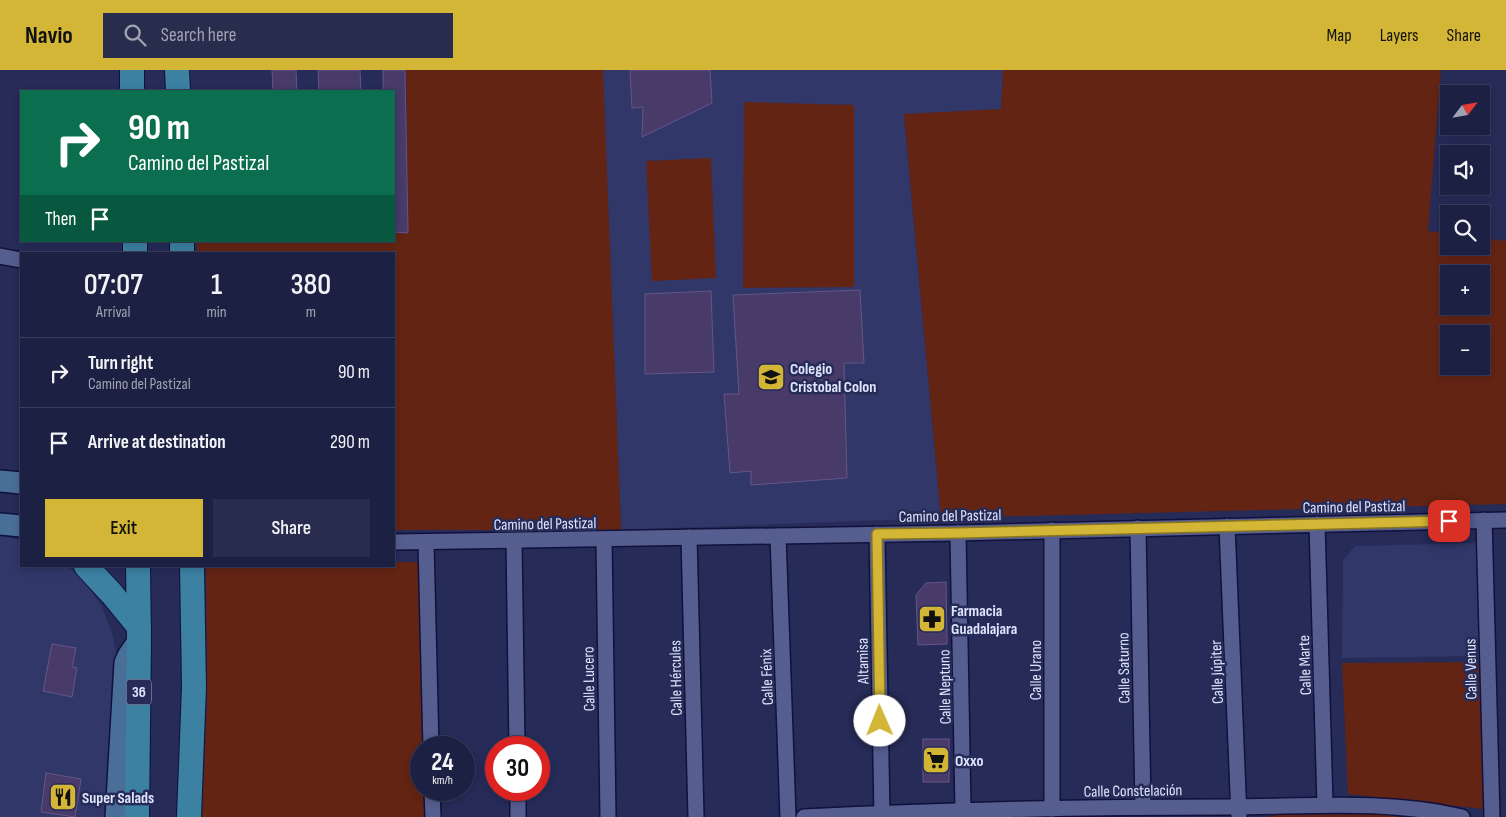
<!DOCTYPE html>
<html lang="en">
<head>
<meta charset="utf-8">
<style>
  body { margin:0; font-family:"Sofia Sans Condensed",sans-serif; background:#292d4d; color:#f1f3f6; height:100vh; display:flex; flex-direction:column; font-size:19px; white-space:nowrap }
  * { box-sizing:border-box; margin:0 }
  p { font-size:16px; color:#a0a3b2 }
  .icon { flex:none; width:28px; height:28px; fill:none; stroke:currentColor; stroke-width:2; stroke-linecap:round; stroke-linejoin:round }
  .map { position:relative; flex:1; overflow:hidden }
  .panel { position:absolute; left:20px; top:182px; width:375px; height:315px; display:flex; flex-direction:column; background:#1c2042; border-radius:0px; box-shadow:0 2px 8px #0003,0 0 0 1px #3a3e5b }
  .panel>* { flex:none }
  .guide { position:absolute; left:20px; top:20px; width:375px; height:152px; border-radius:0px; box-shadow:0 2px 8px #0003,0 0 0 1px #3a3e5b; background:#0b6e4f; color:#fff; overflow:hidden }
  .needle { width:32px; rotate:59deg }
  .fabs { position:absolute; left:1440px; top:15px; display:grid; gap:10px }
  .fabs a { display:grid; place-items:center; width:50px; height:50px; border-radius:0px; background:#1c2042; box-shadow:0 2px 8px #0003,0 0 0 1px #3a3e5b; font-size:25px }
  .speed { position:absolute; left:410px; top:666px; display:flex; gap:10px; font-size:25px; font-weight:700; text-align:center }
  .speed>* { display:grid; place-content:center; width:65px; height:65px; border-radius:50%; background:#1c2042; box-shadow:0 2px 8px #0003,0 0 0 1px #3a3e5b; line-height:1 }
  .speed small { font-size:12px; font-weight:400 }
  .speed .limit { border:8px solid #d22; background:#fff; color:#111 }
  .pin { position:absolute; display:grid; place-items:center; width:42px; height:42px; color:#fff; margin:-21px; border-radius:10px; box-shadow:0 2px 8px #0006 }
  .me { position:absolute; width:55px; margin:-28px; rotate:359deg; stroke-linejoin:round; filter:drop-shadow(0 0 4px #0008) }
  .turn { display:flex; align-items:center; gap:18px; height:105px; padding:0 25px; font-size:22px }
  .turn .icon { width:65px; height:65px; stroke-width:2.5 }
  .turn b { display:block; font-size:35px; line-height:42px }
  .then { display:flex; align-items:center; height:48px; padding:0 25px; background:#0003; gap:10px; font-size:19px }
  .eta { display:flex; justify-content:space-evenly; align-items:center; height:85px; text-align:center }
  .eta b { font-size:30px; font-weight:600; line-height:35px }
  .action { display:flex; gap:10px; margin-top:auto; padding:10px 25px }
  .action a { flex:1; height:58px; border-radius:0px; background:#d3b635; color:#111; font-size:20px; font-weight:600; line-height:58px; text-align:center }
  .action a+a { background:#292d4d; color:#f1f3f6 }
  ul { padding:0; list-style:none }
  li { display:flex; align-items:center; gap:15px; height:70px; padding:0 25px; border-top:1px solid #3a3e5b }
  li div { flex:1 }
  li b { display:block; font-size:19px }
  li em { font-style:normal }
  header { display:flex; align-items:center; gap:30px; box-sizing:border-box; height:70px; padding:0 25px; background:#d3b635; color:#111 }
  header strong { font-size:24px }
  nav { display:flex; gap:28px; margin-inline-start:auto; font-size:18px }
  .search { width:350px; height:45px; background:#292d4d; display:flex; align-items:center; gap:12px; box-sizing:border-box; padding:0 18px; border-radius:0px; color:#a0a3b2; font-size:19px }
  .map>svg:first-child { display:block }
  .built { fill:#313769 }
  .green { fill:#632413; fill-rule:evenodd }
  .building { fill:#483a69; stroke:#645688 }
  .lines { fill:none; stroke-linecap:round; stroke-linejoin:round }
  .street-casing { stroke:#10113c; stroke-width:18 }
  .secondary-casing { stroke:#10113c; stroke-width:24 }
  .primary-casing { stroke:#10113c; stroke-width:26 }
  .street { stroke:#565e90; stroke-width:15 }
  .secondary { stroke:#496f99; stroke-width:21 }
  .primary { stroke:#3c80a2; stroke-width:24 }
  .route-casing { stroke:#897622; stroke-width:12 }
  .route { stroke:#d3b635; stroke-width:9 }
  .labels { text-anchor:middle; stroke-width:5; stroke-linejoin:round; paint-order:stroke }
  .shield { fill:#262b58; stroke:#a8adcb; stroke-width:1 }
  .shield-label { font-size:15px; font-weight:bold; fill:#dfe5fc }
  .poi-label { font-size:16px; font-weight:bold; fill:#dfe5fc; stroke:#262b58; text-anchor:start }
  .street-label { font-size:16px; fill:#dfe5fc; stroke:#262b58 }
</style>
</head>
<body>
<header>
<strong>Navio</strong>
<div class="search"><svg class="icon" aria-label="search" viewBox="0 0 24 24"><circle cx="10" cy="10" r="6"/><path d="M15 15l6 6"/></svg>Search here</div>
<nav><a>Map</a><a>Layers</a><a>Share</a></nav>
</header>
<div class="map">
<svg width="1506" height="747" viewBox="0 0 1506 747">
  <rect width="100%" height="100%" fill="#262b58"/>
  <!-- built -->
  <g class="built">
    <polygon points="602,0 1003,0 1001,39 904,45 941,448 621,460"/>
    <polygon points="0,466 21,470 21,496 67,496 82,508 102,537 112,563 118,591 110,747 0,747"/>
    <polygon points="1478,473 1482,586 1342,588 1343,490 1355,476"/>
  </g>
  <!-- green -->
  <g class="green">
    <polygon points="406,0 603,0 621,460 394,460 394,184 197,184 197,171 394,171 394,162 408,163"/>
    <path d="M1003 0H1441L1428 161 1449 164V176H1481V168L1506 171V434L941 448 904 44 1001 39ZM1449 204H1481V236H1449ZM1449 264H1481V296H1449Z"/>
    <polygon points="744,32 854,35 854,217 743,218"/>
    <polygon points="711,88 716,208 652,211 646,91"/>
    <polygon points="394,492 418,492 423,677 421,678 421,720 424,720 424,747 202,747 207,630 206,496 394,496"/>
    <polygon points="1481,592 1484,739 1348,724 1342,593"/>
    <polygon points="1386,744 1400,747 1270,747 1272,745"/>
  </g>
  <!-- building -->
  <g class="building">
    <polygon points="272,0 296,0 297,21 273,21"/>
    <polygon points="318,0 360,0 361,21 319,21"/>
    <polygon points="383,0 405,0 408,163 394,162 394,21 383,21"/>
    <polygon points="630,0 710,0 712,33 642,67 643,37 632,38"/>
    <polygon points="860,220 864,293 844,293 847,408 751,415 751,401 730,403 724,324 739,324 733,225"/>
    <polygon points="711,221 714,302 645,304 645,224"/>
    <polygon points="946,512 947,574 918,575 916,525 926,513"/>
    <polygon points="52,574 76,578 72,597 77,598 72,627 43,621"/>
    <rect x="923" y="669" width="26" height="43"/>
    <polygon points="46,703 81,709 75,747 41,742"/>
  </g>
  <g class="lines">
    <!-- street casing -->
    <g class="street-casing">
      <g id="street">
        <polyline points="0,186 21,190"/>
        <polyline points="1484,450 1492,747"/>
        <polyline points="1317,454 1325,734"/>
        <polyline points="1227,456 1239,747"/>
        <polyline points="1138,458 1143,737"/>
        <polyline points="958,463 963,740"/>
        <polyline points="877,464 882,747"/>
        <polyline points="778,466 788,747"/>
        <polyline points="689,467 696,747"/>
        <polyline points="604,470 608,747"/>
        <polyline points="514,471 517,678"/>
        <polyline points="394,472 958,463 1506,450"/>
        <polyline points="426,473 431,678"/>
        <polyline points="432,720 433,747"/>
        <polyline points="518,720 518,747"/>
        <polyline points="1052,739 1052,460"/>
        <path d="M804 747C945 740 1087 737 1228 737 1306 737 1385 729 1462 747"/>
      </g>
    </g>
    <!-- secondary casing -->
    <g class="secondary-casing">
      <g id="secondary">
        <polyline points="0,411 21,413"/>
        <polyline points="0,454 21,456"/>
        <polyline points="116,747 125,593 128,586 139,570"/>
      </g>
    </g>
    <!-- primary casing -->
    <g class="primary-casing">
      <g id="primary">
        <polyline points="132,0 132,21"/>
        <polyline points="177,0 178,21"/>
        <polyline points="135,171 135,184"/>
        <polyline points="182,171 182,184"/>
        <polyline points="86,496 112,524 139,557"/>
        <polyline points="137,747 139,570 138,496"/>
        <polyline points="189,747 194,617 192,496"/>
      </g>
    </g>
    <!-- street -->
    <use href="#street" class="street"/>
    <!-- secondary -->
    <use href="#secondary" class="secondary"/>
    <!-- primary -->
    <use href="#primary" class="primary"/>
  </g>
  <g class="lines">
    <!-- route casing -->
    <g class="route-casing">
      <polyline id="route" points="880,651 877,464 958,463 1449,451"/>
    </g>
    <!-- route -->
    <use href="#route" class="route"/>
  </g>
  <!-- icons -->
  <defs>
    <g id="school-square" transform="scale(1.4375)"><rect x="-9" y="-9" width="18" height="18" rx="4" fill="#d3b635" stroke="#262b58"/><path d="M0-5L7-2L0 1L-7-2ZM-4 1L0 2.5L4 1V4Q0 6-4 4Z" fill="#111"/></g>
    <g id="pharmacy-square" transform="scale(1.4375)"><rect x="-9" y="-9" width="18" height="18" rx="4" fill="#d3b635" stroke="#262b58"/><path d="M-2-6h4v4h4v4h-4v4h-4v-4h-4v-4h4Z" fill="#111"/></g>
    <g id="supermarket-square" transform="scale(1.4375)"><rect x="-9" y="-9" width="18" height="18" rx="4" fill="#d3b635" stroke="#262b58"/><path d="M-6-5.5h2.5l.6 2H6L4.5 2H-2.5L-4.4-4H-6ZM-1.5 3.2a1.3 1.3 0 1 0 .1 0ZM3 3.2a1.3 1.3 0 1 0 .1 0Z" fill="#111"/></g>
    <g id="restaurant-square" transform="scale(1.4375)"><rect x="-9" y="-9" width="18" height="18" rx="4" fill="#d3b635" stroke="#262b58"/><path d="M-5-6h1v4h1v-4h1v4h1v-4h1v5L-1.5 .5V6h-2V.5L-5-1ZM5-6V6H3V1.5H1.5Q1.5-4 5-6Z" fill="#111"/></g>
  </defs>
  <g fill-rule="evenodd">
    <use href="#school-square" x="771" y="307"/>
    <use href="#pharmacy-square" x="932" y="549"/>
    <use href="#supermarket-square" x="936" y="690"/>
    <use href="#restaurant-square" x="63" y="727"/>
  </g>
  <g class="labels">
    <!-- shield labels -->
    <rect class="shield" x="126.5" y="609.5" width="25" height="25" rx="4"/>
    <g class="shield-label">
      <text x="139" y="627">36</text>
    </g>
    <!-- poi labels -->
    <g class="poi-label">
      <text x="790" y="304">Colegio<tspan x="790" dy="18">Cristobal Colon</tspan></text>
      <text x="951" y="546">Farmacia<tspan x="951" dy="18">Guadalajara</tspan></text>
      <text x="955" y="696">Oxxo</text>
      <text x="82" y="733">Super Salads</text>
    </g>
    <!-- street labels -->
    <g class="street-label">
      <text transform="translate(1354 436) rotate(-1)" y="6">Camino del Pastizal</text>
      <text transform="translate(950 445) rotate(-1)" y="6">Camino del Pastizal</text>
      <text transform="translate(545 453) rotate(-1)" y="6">Camino del Pastizal</text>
      <text transform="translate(862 591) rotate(-91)" y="6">Altamisa</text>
      <text transform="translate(1304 595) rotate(-92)" y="6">Calle Marte</text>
      <text transform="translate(1123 598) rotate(-91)" y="6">Calle Saturno</text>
      <text transform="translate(1470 599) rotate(-91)" y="6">Calle Venus</text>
      <text transform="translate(1035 600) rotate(-90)" y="6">Calle Urano</text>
      <text transform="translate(1216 602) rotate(-92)" y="6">Calle Júpiter</text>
      <text transform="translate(766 607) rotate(-92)" y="6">Calle Fénix</text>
      <text transform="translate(675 608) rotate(-91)" y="6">Calle Hércules</text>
      <text transform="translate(588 609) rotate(-91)" y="6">Calle Lucero</text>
      <text transform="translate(944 617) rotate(-91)" y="6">Calle Neptuno</text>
      <text transform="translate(1133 720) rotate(-1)" y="6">Calle Constelación</text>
    </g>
  </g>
</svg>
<div class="fabs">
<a><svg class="needle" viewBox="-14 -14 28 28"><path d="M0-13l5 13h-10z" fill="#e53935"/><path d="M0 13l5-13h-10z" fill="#a0a3b2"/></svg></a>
<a><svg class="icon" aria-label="sound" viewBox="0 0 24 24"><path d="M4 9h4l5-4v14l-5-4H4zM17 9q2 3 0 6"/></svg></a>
<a><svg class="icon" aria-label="search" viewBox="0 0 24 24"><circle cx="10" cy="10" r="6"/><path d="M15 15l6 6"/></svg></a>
<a>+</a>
<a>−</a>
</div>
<div class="speed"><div>24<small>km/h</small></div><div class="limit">30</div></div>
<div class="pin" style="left:1449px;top:451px;background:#d93025"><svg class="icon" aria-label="arrive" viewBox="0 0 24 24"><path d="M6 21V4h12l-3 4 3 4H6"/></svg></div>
<svg class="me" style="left:880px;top:651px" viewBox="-20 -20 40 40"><circle r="19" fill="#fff"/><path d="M0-13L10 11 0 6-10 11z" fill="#d3b635"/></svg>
<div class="guide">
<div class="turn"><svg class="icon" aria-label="right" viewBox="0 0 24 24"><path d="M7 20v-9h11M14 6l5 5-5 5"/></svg><div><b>90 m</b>Camino del Pastizal</div></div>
<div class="then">Then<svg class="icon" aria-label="arrive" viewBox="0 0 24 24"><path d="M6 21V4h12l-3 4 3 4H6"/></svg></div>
</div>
<section class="panel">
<div class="eta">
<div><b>07:07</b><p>Arrival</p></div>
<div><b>1</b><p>min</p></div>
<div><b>380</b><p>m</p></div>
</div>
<ul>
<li><svg class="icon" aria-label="right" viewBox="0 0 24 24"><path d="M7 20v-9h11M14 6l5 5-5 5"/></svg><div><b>Turn right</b><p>Camino del Pastizal</p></div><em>90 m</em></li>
<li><svg class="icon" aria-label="arrive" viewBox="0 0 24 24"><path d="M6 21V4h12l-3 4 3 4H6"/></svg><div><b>Arrive at destination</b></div><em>290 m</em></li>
</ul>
<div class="action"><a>Exit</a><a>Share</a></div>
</section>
</div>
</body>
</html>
